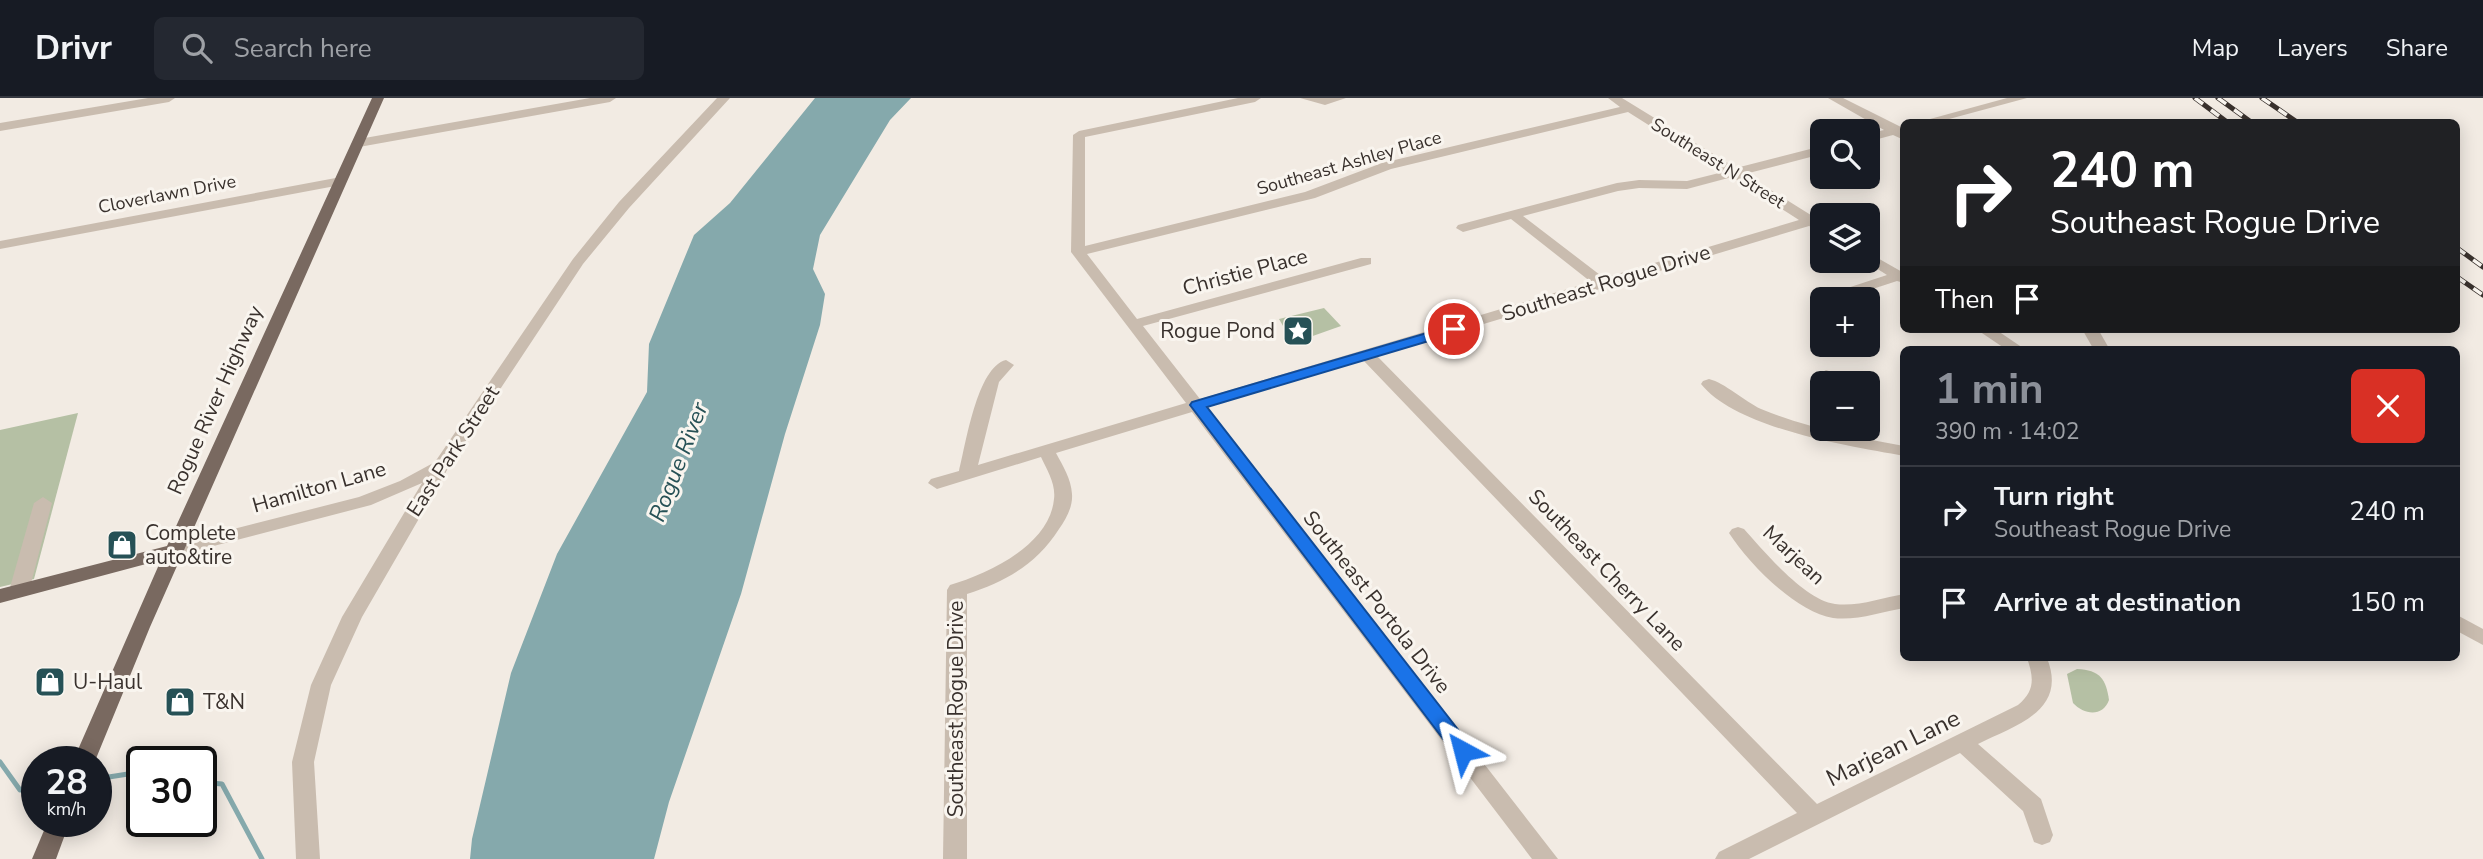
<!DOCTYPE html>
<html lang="en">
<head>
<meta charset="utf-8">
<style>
  body { margin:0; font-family:"Nunito Sans",sans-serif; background:#242831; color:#f1f3f6; height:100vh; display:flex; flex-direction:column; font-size:26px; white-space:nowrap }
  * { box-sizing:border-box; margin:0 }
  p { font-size:23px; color:#9ea1a6 }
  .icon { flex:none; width:38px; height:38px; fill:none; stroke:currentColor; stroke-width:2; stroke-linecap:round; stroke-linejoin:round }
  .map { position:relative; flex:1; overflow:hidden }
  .side { position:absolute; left:1900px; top:248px; width:560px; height:315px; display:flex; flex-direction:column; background:#171b24; border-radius:10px; box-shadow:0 4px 18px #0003 }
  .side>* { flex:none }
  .hud { position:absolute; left:1900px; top:21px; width:560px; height:214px; border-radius:10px; box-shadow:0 4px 18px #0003; background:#202124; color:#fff; overflow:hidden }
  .tools { position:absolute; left:1810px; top:21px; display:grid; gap:14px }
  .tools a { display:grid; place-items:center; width:70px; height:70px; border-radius:10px; background:#171b24; box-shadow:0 4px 18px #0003; font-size:35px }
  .speed { position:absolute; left:21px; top:648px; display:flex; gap:14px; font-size:35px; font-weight:700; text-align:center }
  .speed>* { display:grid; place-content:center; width:91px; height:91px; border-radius:50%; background:#171b24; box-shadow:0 4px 18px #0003; line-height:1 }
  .speed small { font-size:18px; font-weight:400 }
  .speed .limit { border:4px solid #111; border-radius:10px; background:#fff; color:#111 }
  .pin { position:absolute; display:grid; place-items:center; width:60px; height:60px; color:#fff; margin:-30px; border:4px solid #fff; border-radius:50%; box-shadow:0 2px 7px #0007 }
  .me { position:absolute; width:77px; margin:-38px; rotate:322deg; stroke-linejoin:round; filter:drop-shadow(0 0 5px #0008) }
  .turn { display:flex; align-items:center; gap:24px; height:147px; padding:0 35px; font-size:32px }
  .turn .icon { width:91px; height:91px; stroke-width:2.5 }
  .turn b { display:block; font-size:49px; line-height:60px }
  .then { display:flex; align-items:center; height:66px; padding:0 35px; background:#0003; gap:14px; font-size:26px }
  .round { display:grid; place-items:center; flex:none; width:74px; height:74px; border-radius:10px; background:#242831 }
  .headline { display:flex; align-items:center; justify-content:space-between; height:119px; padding:0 35px }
  h1 { font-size:42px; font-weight:700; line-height:52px; color:#8c9099 }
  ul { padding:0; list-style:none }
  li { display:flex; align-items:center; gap:21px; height:91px; padding:0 35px; border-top:2px solid #363941 }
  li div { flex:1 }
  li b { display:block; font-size:26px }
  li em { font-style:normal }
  header { display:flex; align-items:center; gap:42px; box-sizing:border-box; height:98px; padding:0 35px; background:#171b24; border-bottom:2px solid #363941 }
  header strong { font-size:33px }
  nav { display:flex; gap:38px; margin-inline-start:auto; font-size:24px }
  .search { width:490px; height:63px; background:#242831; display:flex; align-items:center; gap:18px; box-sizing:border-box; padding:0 24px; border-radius:10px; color:#9ea1a6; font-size:26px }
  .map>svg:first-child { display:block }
  .green { fill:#b5c0a4 }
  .water { fill:#85a9ac }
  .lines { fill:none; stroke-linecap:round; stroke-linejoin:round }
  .stream { stroke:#85a9ac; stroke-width:5 }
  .minor { fill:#c9bcaf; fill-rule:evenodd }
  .major { fill:#796960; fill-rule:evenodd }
  .rail-casing { stroke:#39312d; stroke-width:5 }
  .rail { stroke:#f9f5ef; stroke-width:3.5; stroke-dasharray:10; stroke-linecap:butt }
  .route { fill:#1a73e8; stroke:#114b97; stroke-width:2 }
  .labels { text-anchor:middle; stroke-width:6; stroke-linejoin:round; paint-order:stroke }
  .far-street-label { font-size:18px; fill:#39312d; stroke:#f9f5ef }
  .street-label { font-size:21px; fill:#39312d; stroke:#f9f5ef }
  .poi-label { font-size:21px; fill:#39312d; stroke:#f9f5ef; text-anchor:start }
  .water-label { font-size:23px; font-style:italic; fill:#265156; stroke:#f9f5ef }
  .near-street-label { font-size:24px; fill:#39312d; stroke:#f9f5ef }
</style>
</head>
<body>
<header>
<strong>Drivr</strong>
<div class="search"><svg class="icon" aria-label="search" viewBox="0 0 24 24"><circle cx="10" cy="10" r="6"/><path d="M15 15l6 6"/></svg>Search here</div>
<nav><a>Map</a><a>Layers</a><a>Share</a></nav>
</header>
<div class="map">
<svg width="2483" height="761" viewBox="0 0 2483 761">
  <rect width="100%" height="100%" fill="#f2ebe3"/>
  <!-- green -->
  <g class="green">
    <polygon points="1324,210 1341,228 1293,245 1279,221"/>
    <polygon points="78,315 34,481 0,489 0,332"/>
    <path d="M2077 571C2100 572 2106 581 2109 602 2103 619 2084 617 2073 605L2067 576Z"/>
  </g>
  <!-- water -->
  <polygon class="water" points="815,0 911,0 890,22 820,137 813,171 825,196 820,227 785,336 741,496 669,704 654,761 470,761 472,741 511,575 557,456 647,294 649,246 694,137 730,105"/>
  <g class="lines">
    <!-- stream -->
    <g class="stream">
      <polyline points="0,664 20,692 37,690"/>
      <polyline points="96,681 128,676 142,678"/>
      <polyline points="201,684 222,686 262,761"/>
    </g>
    <!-- minor -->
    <g class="minor">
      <polygon points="148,0 175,0 169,4 0,33 0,25"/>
      <polygon points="590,0 616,0 610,4 359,49 353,45 359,41"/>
      <polygon points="717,0 730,0 629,110 583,166 450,367 362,519 331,587 314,664 320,761 296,761 292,664 311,587 342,519 422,385 371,407 175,458 168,456 166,452 168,448 175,446 359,399 400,383 435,364 573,161 619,104"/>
      <path d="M1238 0H1261L1255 4 1085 39V148L1305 94 1382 65 1620 9 1608 0H1622L1736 70 1822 48V56L1745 76 1822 124V134L1809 128 1377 258 1817 706 2018 607C2035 593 2034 580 2027 560H2047C2068 613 2016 627 1978 646L2041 701 2053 737 2050 744 2042 747 2034 744 2023 713 1960 655 1749 761H1715L1719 754 1797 715 1363 262 1207 309 1558 761H1532L1192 314 1056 355C1063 368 1071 381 1072 396 1073 409 1066 421 1059 431 1037 466 1005 484 967 496V761H943L947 492 950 487C988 476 1050 447 1054 401 1056 386 1047 372 1041 359L937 391 928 385 931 381 959 373C966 346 977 269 1006 262L1014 267 999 284 978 367 1186 305 1071 154 1073 37 1079 33ZM1628 14 1723 74 1687 83 1639 82 1617 85 1458 127 1456 130 1463 134 1511 121 1591 184 1200 301 1143 228 1371 166V160H1361L1137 221 1087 156 1315 100 1391 71ZM1732 79 1799 122 1604 180 1523 118 1618 93 1639 90 1687 91Z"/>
      <polygon points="1300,0 1346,0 1325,7"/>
      <polygon points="1828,0 1843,0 1901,29 1904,42 1893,37 1867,44 1867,36 1884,32"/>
      <polygon points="2007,0 2027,0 1938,24 1919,24"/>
      <polygon points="341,79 346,80 346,86 0,151 0,143"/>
      <polygon points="1867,154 1904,175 1904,185 1897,183 1842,201 1822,203 1823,198 1887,177 1865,163 1867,163"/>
      <polygon points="1976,231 1995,231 2026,252 2007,252"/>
      <polygon points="2082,231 2098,231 2110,252 2094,252"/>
      <polygon points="1826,272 1832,274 1835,285 1822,285 1821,288 1818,277"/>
      <path d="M1709 281C1725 285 1744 303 1761 311 1807 330 1855 339 1904 348V358C1849 348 1737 331 1701 286L1703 283Z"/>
      <polygon points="43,399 52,405 29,493 26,498 12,498 9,493 34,405"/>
      <path d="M1738 429 1744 431C1764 453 1804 502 1835 506 1857 509 1882 500 1904 496V510C1882 514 1856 523 1833 520 1796 514 1749 466 1729 435L1732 431Z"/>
      <polygon points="2457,517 2483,531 2483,547 2457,533"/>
    </g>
    <!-- major -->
    <g class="major">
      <polygon points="372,0 384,0 150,529 95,663 73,663 161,462 0,505 0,491 167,448"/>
      <polygon points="48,723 70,723 56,761 32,761"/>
    </g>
    <!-- rail casing -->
    <g class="rail-casing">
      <g id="rail">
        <polyline points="2195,0 2227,24"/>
        <polyline points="2218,0 2251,24"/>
        <polyline points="2262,0 2297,24"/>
        <polyline points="2457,150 2483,169"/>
        <polyline points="2457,179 2483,197"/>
      </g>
    </g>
    <!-- rail -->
    <use href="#rail" class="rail"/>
  </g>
  <!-- route -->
  <polygon class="route" points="1454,227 1459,228 1459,234 1207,309 1470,647 1473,653 1470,658 1463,661 1456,658 1190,307 1192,304"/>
  <!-- icons -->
  <defs>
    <g id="sight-square" transform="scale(1.575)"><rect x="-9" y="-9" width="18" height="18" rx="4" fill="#265156" stroke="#f9f5ef"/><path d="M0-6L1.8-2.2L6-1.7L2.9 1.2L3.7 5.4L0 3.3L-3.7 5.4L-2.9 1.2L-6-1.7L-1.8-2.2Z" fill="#fff"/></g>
    <g id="shop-square" transform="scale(1.575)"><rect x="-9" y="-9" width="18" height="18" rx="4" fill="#265156" stroke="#f9f5ef"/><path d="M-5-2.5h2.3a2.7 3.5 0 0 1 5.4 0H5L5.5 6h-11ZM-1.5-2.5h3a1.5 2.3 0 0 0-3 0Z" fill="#fff"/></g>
  </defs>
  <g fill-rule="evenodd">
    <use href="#sight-square" x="1298" y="233"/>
    <use href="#shop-square" x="122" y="447"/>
    <use href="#shop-square" x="50" y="584"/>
    <use href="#shop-square" x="180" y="604"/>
  </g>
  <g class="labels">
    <!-- far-street labels -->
    <g class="far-street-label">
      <text transform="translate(1349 65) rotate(-16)" y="6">Southeast Ashley Place</text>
      <text transform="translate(1718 65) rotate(32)" y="6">Southeast N Street</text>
      <text transform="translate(167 96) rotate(-11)" y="6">Cloverlawn Drive</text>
    </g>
    <!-- street labels -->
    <g class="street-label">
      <text transform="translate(1245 174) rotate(-15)" y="7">Christie Place</text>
      <text transform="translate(1606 185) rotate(-17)" y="7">Southeast Rogue Drive</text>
      <text transform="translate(215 302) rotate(-66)" y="7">Rogue River Highway</text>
      <text transform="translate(453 353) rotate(-57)" y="7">East Park Street</text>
      <text transform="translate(319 389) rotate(-16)" y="7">Hamilton Lane</text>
      <text transform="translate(1794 457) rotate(43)" y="7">Marjean</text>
      <text transform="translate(1607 472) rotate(46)" y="7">Southeast Cherry Lane</text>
      <text transform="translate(1377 504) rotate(52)" y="7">Southeast Portola Drive</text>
      <text transform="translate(956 611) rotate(-90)" y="7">Southeast Rogue Drive</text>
    </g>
    <!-- poi labels -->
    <g class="poi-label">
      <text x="1275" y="240" text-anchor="end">Rogue Pond</text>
      <text x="145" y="442">Complete<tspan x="145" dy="24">auto&amp;tire</tspan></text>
      <text x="73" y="591">U-Haul</text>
      <text x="203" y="611">T&amp;N</text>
    </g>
    <!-- water labels -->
    <g class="water-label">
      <text transform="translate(678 364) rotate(-69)" y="8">Rogue River</text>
    </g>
    <!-- near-street labels -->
    <g class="near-street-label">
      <text transform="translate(1893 650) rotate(-26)" y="8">Marjean Lane</text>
    </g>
  </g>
</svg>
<div class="tools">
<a><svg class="icon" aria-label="search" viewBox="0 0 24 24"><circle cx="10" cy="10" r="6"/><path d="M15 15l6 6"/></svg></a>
<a><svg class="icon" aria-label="layers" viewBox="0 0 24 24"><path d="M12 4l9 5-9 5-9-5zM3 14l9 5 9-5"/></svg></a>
<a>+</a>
<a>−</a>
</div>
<div class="speed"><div>28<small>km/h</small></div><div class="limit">30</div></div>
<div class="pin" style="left:1454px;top:231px;background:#d93025"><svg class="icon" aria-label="arrive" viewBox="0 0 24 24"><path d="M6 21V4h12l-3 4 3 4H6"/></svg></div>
<svg class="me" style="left:1463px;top:653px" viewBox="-20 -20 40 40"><path d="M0-17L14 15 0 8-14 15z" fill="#1a73e8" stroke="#fff" stroke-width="4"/></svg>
<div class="hud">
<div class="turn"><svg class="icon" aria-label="right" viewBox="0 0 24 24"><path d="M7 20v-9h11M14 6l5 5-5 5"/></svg><div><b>240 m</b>Southeast Rogue Drive</div></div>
<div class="then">Then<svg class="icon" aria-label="arrive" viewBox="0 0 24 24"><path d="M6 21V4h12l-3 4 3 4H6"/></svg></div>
</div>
<section class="side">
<div class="headline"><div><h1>1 min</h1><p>390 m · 14:02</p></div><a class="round" style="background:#d93025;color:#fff"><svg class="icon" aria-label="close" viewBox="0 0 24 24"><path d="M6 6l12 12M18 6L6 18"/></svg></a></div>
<ul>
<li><svg class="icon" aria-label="right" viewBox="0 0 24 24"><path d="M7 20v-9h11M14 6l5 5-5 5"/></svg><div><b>Turn right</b><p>Southeast Rogue Drive</p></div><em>240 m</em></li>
<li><svg class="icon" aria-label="arrive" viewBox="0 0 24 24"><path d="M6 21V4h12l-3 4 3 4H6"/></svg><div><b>Arrive at destination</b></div><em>150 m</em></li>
</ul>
</section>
</div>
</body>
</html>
